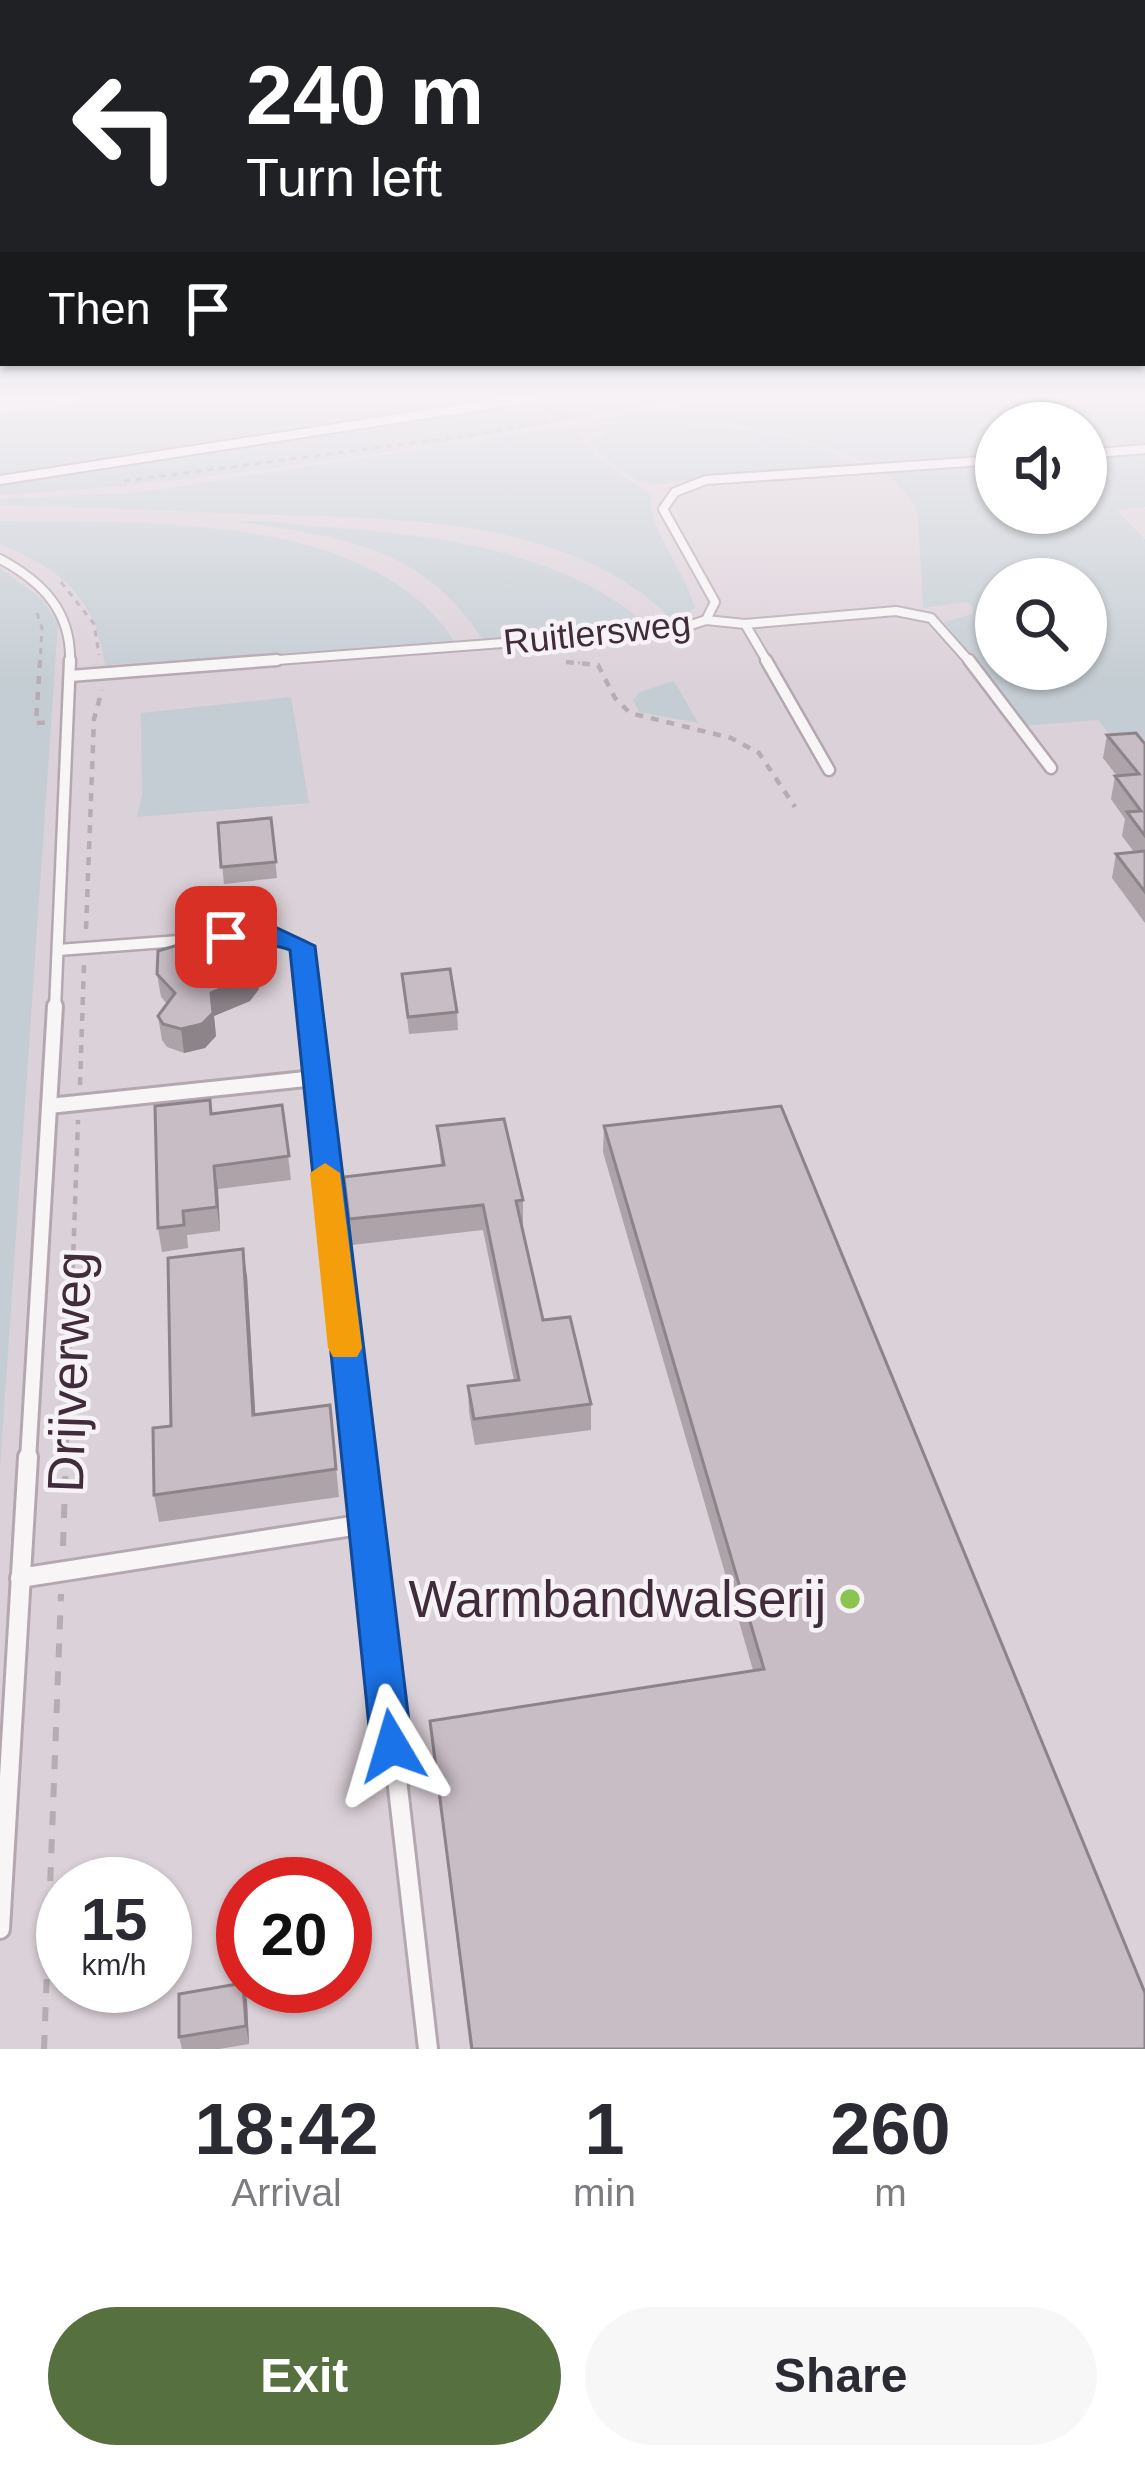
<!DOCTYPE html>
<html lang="en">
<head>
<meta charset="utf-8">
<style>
  body { margin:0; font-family:Helvetica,sans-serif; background:#f7f7f7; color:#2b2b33; height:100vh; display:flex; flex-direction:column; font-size:45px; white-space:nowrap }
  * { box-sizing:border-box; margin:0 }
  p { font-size:39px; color:#7c7c81 }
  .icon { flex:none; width:66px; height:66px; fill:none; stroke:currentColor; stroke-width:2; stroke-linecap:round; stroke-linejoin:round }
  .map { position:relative; height:2049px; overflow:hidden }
  .sheet { display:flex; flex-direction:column; background:#fff; flex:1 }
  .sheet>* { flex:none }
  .top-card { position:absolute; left:0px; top:0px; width:1146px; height:366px; box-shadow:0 3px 9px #0004; background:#202124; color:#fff; overflow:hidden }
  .tools { position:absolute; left:975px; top:402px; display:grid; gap:24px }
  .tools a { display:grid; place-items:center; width:132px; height:132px; border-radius:50%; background:#fff; box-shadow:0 3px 9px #0004; font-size:60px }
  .speed { position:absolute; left:36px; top:1857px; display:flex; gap:24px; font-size:60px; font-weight:700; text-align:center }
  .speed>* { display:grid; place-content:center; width:156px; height:156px; border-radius:50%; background:#fff; box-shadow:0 3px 9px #0004; line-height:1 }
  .speed small { font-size:30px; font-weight:400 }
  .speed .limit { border:18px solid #d22; background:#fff; color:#111 }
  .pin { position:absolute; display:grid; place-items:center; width:102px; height:102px; color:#fff; margin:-51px; border-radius:24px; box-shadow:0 6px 18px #0006 }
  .me { position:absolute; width:132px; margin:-66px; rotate:353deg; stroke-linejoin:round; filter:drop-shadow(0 0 9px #0008) }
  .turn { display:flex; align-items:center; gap:42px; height:252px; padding:0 48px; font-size:54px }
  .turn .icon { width:156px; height:156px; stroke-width:2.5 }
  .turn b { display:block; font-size:84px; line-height:102px }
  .then { display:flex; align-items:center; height:114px; padding:0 48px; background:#0003; gap:24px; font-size:45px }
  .eta { display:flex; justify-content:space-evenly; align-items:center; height:204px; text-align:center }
  .eta b { font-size:72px; font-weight:700; line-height:84px }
  .button { display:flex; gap:24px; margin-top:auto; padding:24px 48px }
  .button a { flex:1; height:138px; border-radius:72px; background:#567040; color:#fff; font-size:48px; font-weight:700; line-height:138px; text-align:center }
  .button a+a { background:#f7f7f7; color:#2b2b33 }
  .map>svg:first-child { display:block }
  .built { fill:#dbd1d8; fill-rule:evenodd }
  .green { fill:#c4cdd3; fill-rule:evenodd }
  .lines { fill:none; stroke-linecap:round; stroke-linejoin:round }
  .service-far3-casing { stroke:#b4a8b0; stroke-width:12 }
  .service-far2-casing { stroke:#b4a8b0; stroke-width:15 }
  .service-far1-casing { stroke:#b4a8b0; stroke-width:20 }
  .service-casing { stroke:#b4a8b0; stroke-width:24 }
  .path-far2 { stroke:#b6adb3; stroke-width:3; stroke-dasharray:6 6; stroke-linecap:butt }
  .path-far1 { stroke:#b6adb3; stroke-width:4.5; stroke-dasharray:8 8; stroke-linecap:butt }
  .path { stroke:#b6adb3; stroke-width:6; stroke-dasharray:14 14; stroke-linecap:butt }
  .service-far3 { stroke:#f8f5f7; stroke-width:8 }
  .service-far2 { stroke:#f8f5f7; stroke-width:10 }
  .service-far1 { stroke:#f8f5f7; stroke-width:14 }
  .service { stroke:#f8f5f7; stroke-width:18 }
  .wall { fill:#ada3a9 }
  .shaded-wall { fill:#8d848a }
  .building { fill:#c9bdc5; stroke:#8d848a; stroke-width:3 }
  .route { fill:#1a73e8; stroke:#114b97; stroke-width:3 }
  .slow { fill:#f59e0b }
  .poi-dot { fill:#8ac451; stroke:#f7f2f6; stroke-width:4.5 }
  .labels { text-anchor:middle; stroke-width:9; stroke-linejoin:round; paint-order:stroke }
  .far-street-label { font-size:36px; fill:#402c3a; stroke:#f7f2f6 }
  .near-street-label { font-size:51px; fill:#402c3a; stroke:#f7f2f6 }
  .near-poi-label { font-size:51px; fill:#402c3a; stroke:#f7f2f6; text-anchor:end }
</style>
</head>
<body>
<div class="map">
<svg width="1145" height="2049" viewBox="0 0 1145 2049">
  <rect width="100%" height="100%" fill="#eae2e8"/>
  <!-- built -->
  <path class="built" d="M483 398H1145V2049H0V468ZM996 423H1086V513H996ZM996 579H1086V669H996ZM63 1884H165V1986H63ZM243 1884H345V1986H243Z"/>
  <!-- green -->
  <g class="green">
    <polygon points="82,398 510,398 0,475 0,413 70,405"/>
    <path d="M559 398H683C460 443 228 482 0 495V484Z"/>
    <polygon points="742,398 1138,398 1145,399 1145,445 1086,450 1086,423 996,423 996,456 871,464 790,434 720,422 583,422"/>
    <path d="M621 423C703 423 785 425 858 465L651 485C626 478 606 460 589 441L605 437 601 431 578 433 595 455 651 495C645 524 687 574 695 608L675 622C565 512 393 520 249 514 166 511 83 507 0 505V499L142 492 549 429Z"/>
    <path d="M1145 454V507L1117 510 1145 540V778L1098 720 1023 726 944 622 973 614 972 606 966 602 923 608 918 517 914 504 886 472 996 464V513H1086V458ZM996 579H1086V669H996Z"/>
    <path d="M0 521C139 523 370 510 455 642L105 665C94 595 63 571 0 544Z"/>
    <path d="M240 522C262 519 290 524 314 526 425 534 561 548 648 626L482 639C424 547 341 537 240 522Z"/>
    <polygon points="0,568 42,599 58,623 0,1468"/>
    <polygon points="674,681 698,723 639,712 633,700 640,692"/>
    <polygon points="291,697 309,803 137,817 142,795 141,713"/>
  </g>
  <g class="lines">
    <!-- service-far3 casing -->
    <g class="service-far3-casing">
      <g id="service-far3">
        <polyline points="1086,454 1145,449"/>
        <polyline points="0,480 530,398"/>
        <path d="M0 559C43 582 72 612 70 663"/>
        <polyline points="706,620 715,602 663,509 675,492 706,480 996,460"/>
        <polyline points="745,624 768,663"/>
        <polyline points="237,663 676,630 706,620 745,624 896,611 931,618 971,663"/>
      </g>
    </g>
    <!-- service-far2 casing -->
    <g class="service-far2-casing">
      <g id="service-far2">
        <polyline points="766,660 829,770"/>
        <polyline points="969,660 1051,768"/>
        <polyline points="70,676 277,660"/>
        <polyline points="58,950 273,934 302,946 309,1009"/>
        <polyline points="55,1009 70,660"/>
      </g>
    </g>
    <!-- service-far1 casing -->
    <g class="service-far1-casing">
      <g id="service-far1">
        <polyline points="309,1006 361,1460"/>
        <polyline points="49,1106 315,1078"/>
        <polyline points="28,1460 55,1006"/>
      </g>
    </g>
    <!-- service casing -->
    <g class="service-casing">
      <g id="service">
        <polyline points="360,1457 428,2049"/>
        <polyline points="20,1578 365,1524"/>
        <polyline points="0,1929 28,1457"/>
      </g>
    </g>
    <!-- path-far2 -->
    <g class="path-far2">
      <polyline points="484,433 570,417 545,408"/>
      <polyline points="124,481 481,434"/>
      <polyline points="61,582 94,624 99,655"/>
      <polyline points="37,613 42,628 40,663"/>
      <polyline points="566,662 580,663"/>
    </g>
    <!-- path-far1 -->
    <g class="path-far1">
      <polyline points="40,660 36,723 52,722"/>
      <polyline points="566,662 598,665 615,698 630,713 731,738 759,753 795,807"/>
      <polyline points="86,929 94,719 102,690"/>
      <polyline points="80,1085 84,964"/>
      <polyline points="66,1460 78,1120"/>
    </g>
    <!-- path -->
    <g class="path">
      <polyline points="63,1546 66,1457"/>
      <polyline points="44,2049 61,1594"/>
    </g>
    <!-- service-far3 -->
    <use href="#service-far3" class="service-far3"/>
    <!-- service-far2 -->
    <use href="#service-far2" class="service-far2"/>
    <!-- service-far1 -->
    <use href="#service-far1" class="service-far1"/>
    <!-- service -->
    <use href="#service" class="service"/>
  </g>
  <!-- wall -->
  <g class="wall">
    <polygon points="1107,735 1145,744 1145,923 1112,878 1116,854 1134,852 1122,836 1125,819 1111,799 1115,776 1117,776 1103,758"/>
    <polygon points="271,818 277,878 224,884 218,823"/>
    <polygon points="255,950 259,989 250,1001 214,1016 216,1036 205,1048 184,1053 167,1047 162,1040 158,1016 167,1004 161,997 157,974"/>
    <polygon points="402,974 457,1012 458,1030 409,1034"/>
    <polygon points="282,1105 291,1180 218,1189 220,1231 187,1235 188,1248 162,1252 158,1228 212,1114"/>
    <polygon points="437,1126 523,1200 523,1226 521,1226 543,1320 591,1404 591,1430 475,1445 469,1412 468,1386 514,1381 483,1230 352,1245 344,1177 441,1165"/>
    <polygon points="604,1126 1145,2049 470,2049 430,1721 753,1670 603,1152"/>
    <polygon points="247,1276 255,1414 330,1405 339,1497 159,1522 154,1495"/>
    <polygon points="244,1986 247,2001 249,2044 219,2049 182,2049 179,2037"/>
  </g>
  <!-- shaded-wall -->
  <g class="shaded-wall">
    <polygon points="255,950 259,989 250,1001 214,1016 216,1036 205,1048 184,1053 181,1029 211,993"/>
    <polygon points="214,1166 218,1189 220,1231 217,1207"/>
    <polygon points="243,1249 247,1276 257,1442 253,1415"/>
    <polygon points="244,1986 247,2001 249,2044 246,2026"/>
  </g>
  <!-- building -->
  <g class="building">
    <polygon points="1136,733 1145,744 1145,836 1127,812 1141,811 1115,776 1139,774 1107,735"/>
    <polygon points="271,818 276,862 221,867 218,823"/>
    <polygon points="1145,851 1145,892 1116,854"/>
    <polygon points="212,935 237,938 255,950 256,966 247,977 211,993 213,1013 202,1024 181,1029 163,1024 158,1016 175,993 157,974 158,951"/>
    <polygon points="450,969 457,1012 408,1017 402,974"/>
    <polygon points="210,1100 211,1114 282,1105 289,1156 214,1166 217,1207 183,1211 184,1225 158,1228 155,1106"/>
    <polygon points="781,1106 1145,1993 1145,2049 472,2049 430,1721 764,1669 604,1126"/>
    <polygon points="504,1119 523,1200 516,1201 543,1320 570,1317 591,1404 474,1419 468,1386 519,1380 483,1205 349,1219 344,1177 444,1165 437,1126"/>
    <polygon points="243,1249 253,1415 330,1405 336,1469 154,1495 153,1428 171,1426 168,1258"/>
    <polygon points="243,1983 246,2026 179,2037 179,1994"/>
  </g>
  <!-- sky -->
  <linearGradient id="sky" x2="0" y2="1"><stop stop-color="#9bacd8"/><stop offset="0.58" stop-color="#f6f2f5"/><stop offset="1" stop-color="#f6f2f5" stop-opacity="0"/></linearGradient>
  <rect width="1145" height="684" fill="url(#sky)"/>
  <!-- route -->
  <path class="route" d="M273 926 315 946 412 1746 406 1759 392 1764 377 1759 371 1746 290 950C264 939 229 951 213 937L226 929Z"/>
  <!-- slow -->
  <polygon class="slow" points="325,1163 340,1173 362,1348 357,1357 333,1357 328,1348 310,1173"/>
  <!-- markers -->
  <circle class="poi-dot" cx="850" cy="1599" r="12"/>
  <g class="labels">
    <!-- far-street labels -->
    <g class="far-street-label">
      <text transform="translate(597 632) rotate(-6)" y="13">Ruitlersweg</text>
    </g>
    <!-- near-street labels -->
    <g class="near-street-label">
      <text transform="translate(69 1372) rotate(-88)" y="18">Drijverweg</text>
    </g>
    <!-- near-poi labels -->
    <g class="near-poi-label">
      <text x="826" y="1617">Warmbandwalserij</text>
    </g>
  </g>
</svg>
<div class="tools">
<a><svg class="icon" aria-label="sound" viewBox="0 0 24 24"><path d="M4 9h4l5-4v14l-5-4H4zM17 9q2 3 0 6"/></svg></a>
<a><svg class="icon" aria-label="search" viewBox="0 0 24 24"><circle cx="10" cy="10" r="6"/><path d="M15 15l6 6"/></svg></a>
</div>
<div class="speed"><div>15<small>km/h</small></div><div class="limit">20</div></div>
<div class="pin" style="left:226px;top:937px;background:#d93025"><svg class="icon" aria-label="arrive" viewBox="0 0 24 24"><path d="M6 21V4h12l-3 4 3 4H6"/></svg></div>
<svg class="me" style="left:392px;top:1746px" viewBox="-20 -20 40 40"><path d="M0-17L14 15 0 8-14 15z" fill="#1a73e8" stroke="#fff" stroke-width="4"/></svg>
<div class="top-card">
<div class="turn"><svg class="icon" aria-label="left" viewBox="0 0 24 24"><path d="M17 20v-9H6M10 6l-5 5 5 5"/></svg><div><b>240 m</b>Turn left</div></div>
<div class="then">Then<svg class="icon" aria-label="arrive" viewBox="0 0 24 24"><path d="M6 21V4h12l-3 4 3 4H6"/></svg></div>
</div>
</div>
<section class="sheet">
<div class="eta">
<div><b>18:42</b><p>Arrival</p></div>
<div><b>1</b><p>min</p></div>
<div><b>260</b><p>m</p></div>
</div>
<div class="button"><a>Exit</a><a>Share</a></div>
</section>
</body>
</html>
